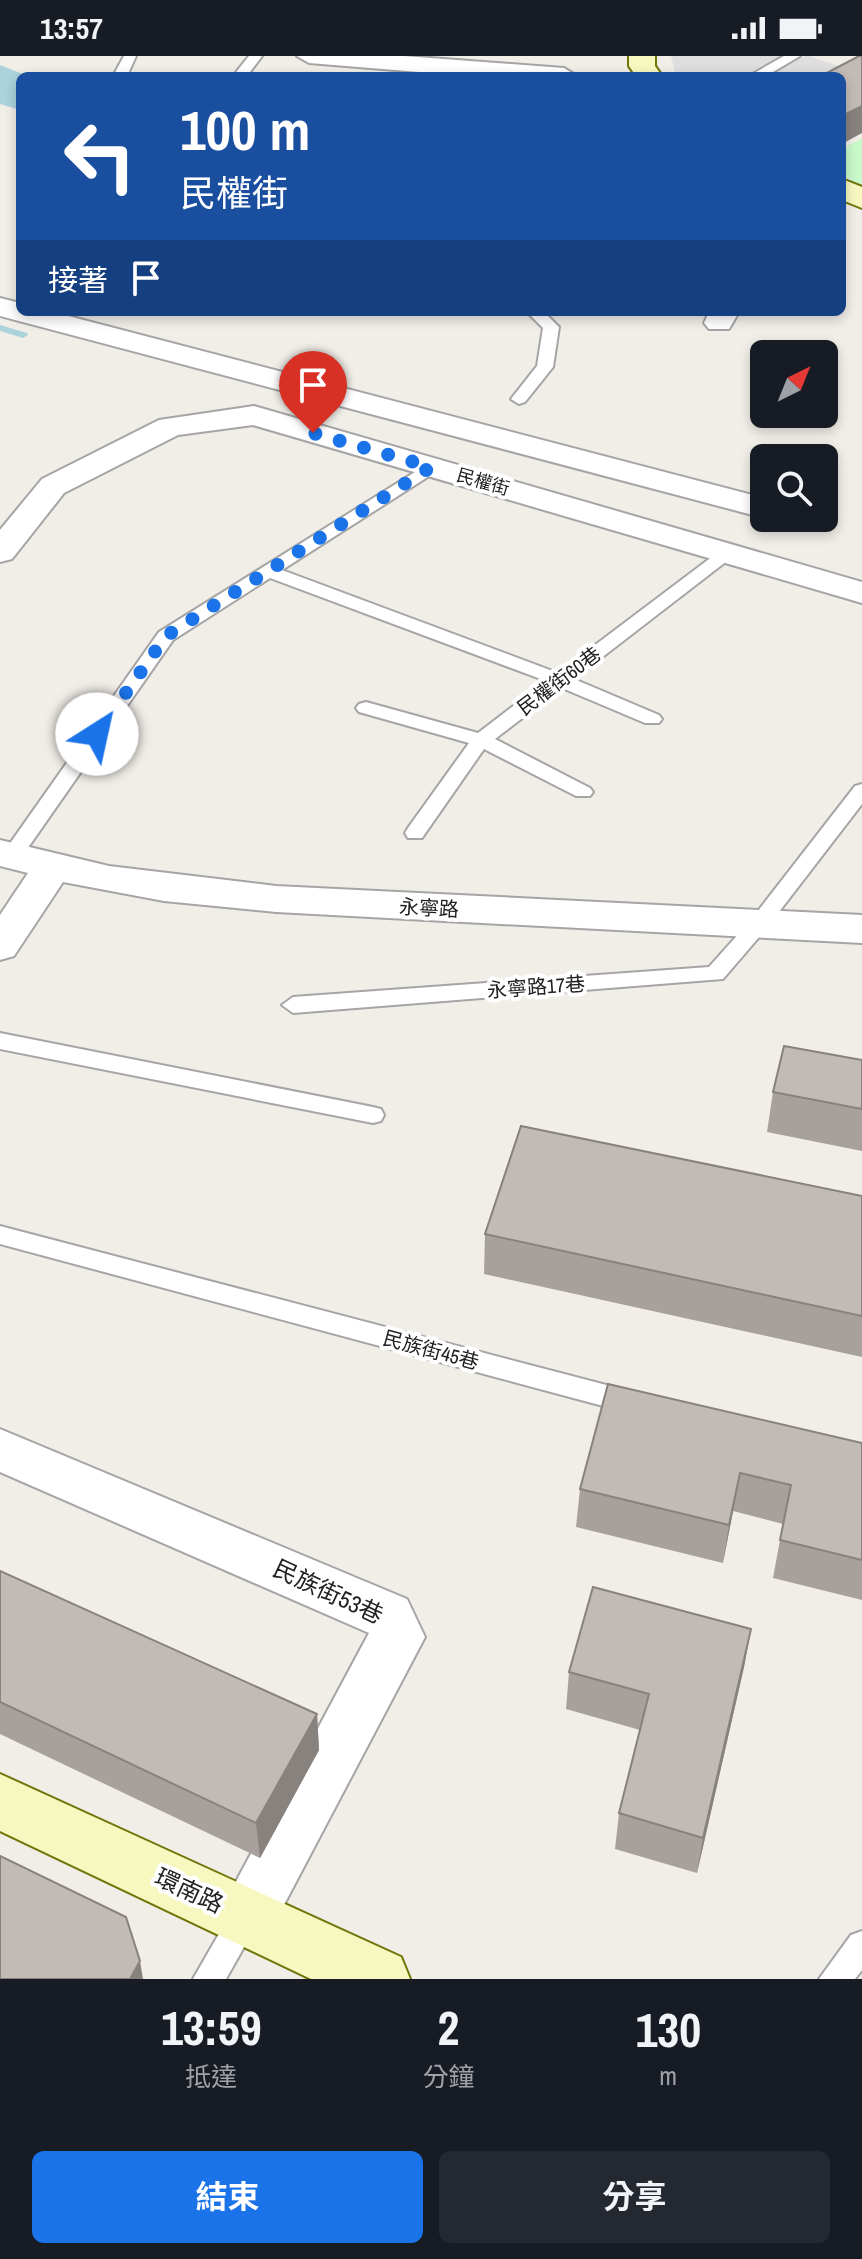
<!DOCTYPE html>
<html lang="zh-TW">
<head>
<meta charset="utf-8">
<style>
  body { margin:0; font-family:"Archivo Narrow","Noto Sans TC",sans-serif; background:#242831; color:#f1f3f6; height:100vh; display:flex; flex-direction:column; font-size:30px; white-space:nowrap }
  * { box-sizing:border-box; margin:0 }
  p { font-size:26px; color:#9ea1a6 }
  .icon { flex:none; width:44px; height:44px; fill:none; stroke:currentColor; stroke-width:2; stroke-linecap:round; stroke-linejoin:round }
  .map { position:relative; height:1923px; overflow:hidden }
  .drawer { display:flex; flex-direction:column; background:#171b24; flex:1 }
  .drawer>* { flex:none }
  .guide { position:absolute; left:16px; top:16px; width:830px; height:244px; border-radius:12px; box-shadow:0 4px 12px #0003; background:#1a4fa0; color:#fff; overflow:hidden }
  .needle { width:52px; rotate:43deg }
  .tools { position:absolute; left:750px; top:284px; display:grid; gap:16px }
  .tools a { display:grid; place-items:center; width:88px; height:88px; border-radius:12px; background:#171b24; box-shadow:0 4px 12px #0003; font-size:40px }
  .pin { position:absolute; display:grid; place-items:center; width:68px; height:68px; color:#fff; margin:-82px -34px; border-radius:50% 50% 50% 0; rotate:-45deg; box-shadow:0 0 8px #0007 }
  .pin .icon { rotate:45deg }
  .me { position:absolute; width:88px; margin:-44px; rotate:35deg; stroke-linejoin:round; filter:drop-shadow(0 0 6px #0008) }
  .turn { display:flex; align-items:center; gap:28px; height:168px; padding:0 32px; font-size:36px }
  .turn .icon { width:104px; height:104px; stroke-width:2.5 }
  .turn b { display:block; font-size:56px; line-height:68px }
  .then { display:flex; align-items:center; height:76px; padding:0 32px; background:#0003; gap:16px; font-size:30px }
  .eta { display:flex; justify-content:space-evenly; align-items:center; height:136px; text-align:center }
  .eta b { font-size:48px; font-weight:700; line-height:56px }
  .cta { display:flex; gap:16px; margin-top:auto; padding:16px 32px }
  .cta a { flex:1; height:92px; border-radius:12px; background:#1a73e8; color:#fff; font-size:32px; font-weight:700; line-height:92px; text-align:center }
  .cta a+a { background:#242831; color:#f1f3f6 }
  .status { display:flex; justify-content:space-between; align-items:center; height:56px; padding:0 40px; background:#171b24; direction:ltr }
  .status svg { height:22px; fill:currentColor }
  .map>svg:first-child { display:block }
  .residential { fill:#dfdede }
  .park { fill:#c9f8ca }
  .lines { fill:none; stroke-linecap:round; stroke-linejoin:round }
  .stream { fill:#abd3dc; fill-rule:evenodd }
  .river { fill:#abd3dc; fill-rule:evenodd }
  .lane-casing { stroke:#a5a5a5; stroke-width:4 }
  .street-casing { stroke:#a5a5a5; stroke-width:4 }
  .secondary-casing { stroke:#70760a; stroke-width:4 }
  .lane { fill:#fff; fill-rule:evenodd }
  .street { fill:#fff; fill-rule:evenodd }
  .secondary { fill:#f7f7c0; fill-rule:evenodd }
  .wall { fill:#a7a09c }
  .shaded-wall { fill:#88827f }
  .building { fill:#c2bab5; stroke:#88827f; stroke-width:2 }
  .route { stroke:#1a73e8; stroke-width:14; stroke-dasharray:0 25.2 }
  .labels { text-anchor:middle; stroke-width:8; stroke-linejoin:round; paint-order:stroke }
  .far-street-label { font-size:18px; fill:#212121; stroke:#fff }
  .street-label { font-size:20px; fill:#212121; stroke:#fff }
  .near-street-label { font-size:24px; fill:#212121; stroke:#fff }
</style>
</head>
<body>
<div class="status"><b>13:57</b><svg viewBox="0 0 49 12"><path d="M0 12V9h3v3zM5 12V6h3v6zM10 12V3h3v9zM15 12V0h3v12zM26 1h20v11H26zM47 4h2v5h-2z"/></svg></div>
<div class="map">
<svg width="862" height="1923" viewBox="0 0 862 1923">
  <rect width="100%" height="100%" fill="#f1eee8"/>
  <!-- residential -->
  <g class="residential">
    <polygon points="671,0 782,0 744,20 676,20"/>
    <polygon points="805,0 809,0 862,18 767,20"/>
  </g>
  <!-- park -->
  <polygon class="park" points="862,82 862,130 842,119 842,93"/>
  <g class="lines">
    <!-- stream -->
    <polygon class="stream" points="0,269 27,277 28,279 23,282 0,275"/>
    <!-- river -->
    <polygon class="river" points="0,9 28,20 20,20 20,54 0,48"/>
    <!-- lane casing -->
    <g class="lane-casing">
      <g id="lane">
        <polygon points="124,0 136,0 127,20 113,20"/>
        <polygon points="249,0 262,0 247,20 233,20"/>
        <polygon points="784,0 800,0 766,20 749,20"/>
        <polygon points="527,256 544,256 559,271 553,311 525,346 519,348 511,343 537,310 543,272"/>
        <polygon points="431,406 437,407 437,415 282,514 558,617 721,494 727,493 736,498 574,623 659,659 662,663 659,667 645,667 562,632 495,683 590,732 593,736 590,740 576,740 484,693 422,782 408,782 405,777 408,772 469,687 359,656 356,652 359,648 366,646 478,677 546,625 270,522 173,584 18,806 4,806 1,801 4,796 159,576"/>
        <polygon points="862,728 862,748 765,874 723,923 293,957 282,949 293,941 709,911 751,864 855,730"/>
        <polygon points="0,977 373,1051 381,1053 384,1059 381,1065 373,1067 0,993"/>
        <polygon points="0,1170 633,1336 642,1340 646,1347 642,1354 633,1358 0,1188"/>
        <polygon points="246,1846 257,1850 261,1861 226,1923 193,1923 235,1850"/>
        <polygon points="862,1875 862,1914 855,1923 819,1923 851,1879"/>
      </g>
    </g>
    <!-- street casing -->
    <g class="street-casing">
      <g id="street">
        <polygon points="297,0 404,0 564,12 577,20 468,20 309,7"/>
        <polygon points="0,242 20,247 20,256 53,256 764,442 764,462 0,260"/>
        <polygon points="709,256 739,256 729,273 709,273 704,267"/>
        <polygon points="254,350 862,526 862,547 253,369 178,379 64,437 12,503 0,506 0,474 42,423 159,364"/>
        <polygon points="784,462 819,462 814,469 802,472 789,469"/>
        <polygon points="0,784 109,810 276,830 862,859 862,887 276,856 164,845 63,826 14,900 0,904 0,859 28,817 0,810"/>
        <polygon points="0,1373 407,1543 425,1581 267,1881 246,1889 225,1881 217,1861 369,1577 0,1416"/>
      </g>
    </g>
    <!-- secondary casing -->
    <g class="secondary-casing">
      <g id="secondary">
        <polygon points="629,0 655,0 655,10 662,20 636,20 629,10"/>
        <polygon points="842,123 862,131 862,152 842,144"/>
        <polygon points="0,1718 401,1901 410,1923 311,1923 0,1775"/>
      </g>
    </g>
    <!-- lane -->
    <use href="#lane" class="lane"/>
    <!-- street -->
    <use href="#street" class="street"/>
    <!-- secondary -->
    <use href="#secondary" class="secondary"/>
  </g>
  <!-- wall -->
  <g class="wall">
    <polygon points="862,1004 862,1095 767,1076 773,1036"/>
    <polygon points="862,1140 862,1301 484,1218 485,1178"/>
    <polygon points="862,1387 862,1544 773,1522 783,1468 733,1455 723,1507 576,1471 580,1433"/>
    <polygon points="0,1515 317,1658 319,1694 260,1802 0,1678"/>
    <polygon points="751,1573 744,1611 697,1817 615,1793 619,1757 640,1674 566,1653 569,1616"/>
  </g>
  <!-- shaded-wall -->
  <g class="shaded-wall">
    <polygon points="862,50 862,77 842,88 842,60"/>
    <polygon points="740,1417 733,1455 723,1507 729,1469"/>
    <polygon points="751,1573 744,1611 697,1817 703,1782"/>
    <polygon points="317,1658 319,1694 260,1802 256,1767"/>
    <polygon points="140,1905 143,1923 130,1923"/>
  </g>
  <!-- building -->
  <g class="building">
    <polygon points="859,0 862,0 862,50 842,60 842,20 821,20"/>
    <polygon points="784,990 862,1004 862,1053 773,1036"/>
    <polygon points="521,1070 862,1140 862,1260 485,1178"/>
    <polygon points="608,1328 862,1387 862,1504 780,1484 791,1429 740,1417 729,1469 580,1433"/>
    <polygon points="0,1515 317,1658 256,1767 0,1646"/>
    <polygon points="593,1531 751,1573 703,1782 619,1757 649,1638 569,1616"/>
    <polygon points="0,1800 126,1861 140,1905 130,1923 0,1923"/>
  </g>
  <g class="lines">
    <!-- route -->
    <polyline class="route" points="97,678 166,580 431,411 313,377"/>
  </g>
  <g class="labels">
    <!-- far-street labels -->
    <g class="far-street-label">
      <text transform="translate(483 426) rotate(16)" y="6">民權街</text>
    </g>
    <!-- street labels -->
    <g class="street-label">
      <text transform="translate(559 625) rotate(-37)" y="7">民權街60巷</text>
      <text transform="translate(429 852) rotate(3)" y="7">永寧路</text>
      <text transform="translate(536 931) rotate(-4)" y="7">永寧路17巷</text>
      <text transform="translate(431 1294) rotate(15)" y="7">民族街45巷</text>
    </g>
    <!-- near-street labels -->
    <g class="near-street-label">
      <text transform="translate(328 1536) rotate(25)" y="8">民族街53巷</text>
      <text transform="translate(189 1835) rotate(25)" y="8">環南路</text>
    </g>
  </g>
</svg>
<div class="tools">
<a><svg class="needle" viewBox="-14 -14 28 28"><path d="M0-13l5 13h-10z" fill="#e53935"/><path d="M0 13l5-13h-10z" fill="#9ea1a6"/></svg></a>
<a><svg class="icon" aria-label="search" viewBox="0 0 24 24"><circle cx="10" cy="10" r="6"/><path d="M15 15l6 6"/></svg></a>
</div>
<div class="pin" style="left:313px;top:377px;background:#d93025"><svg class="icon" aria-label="arrive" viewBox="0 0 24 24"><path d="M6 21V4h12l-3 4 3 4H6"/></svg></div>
<svg class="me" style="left:97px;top:678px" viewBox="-20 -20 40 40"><circle r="19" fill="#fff"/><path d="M0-13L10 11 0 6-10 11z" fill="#1a73e8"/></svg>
<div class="guide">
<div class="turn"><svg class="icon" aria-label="left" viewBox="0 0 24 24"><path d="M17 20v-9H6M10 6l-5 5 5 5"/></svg><div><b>100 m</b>民權街</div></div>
<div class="then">接著<svg class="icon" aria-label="arrive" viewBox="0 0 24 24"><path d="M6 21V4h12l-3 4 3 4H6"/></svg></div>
</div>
</div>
<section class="drawer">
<div class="eta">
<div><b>13:59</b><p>抵達</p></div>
<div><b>2</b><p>分鐘</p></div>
<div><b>130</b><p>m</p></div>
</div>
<div class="cta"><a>結束</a><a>分享</a></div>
</section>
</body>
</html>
